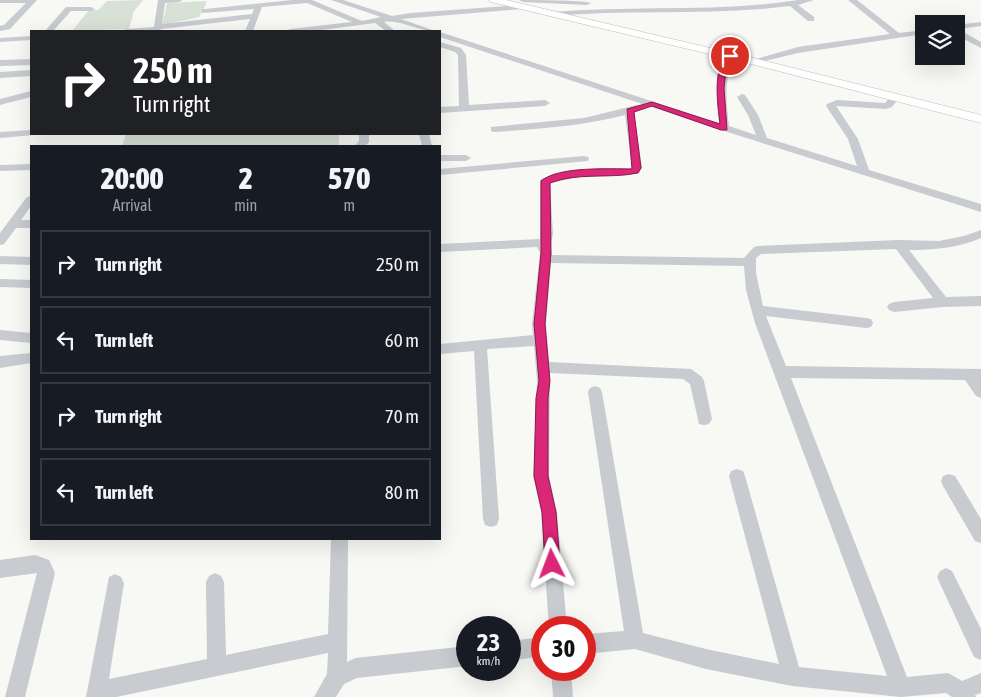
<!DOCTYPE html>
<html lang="en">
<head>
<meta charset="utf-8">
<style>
  body { margin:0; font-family:"Asap Condensed",sans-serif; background:#20242c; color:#f1f3f6; height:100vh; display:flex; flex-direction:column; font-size:19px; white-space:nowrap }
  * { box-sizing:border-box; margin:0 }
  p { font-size:16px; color:#9ea1a6 }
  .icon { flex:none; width:28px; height:28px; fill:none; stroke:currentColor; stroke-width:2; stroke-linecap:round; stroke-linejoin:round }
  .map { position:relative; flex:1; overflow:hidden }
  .panel { position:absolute; left:30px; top:145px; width:411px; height:395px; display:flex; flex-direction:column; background:#171b24; border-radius:0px; box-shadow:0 5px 20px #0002 }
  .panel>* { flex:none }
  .banner { position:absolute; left:30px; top:30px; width:411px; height:105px; border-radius:0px; box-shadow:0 5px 20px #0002; background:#202124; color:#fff; overflow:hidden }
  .controls { position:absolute; left:915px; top:15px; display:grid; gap:10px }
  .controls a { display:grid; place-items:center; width:50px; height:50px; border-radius:0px; background:#171b24; box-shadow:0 5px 20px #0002; font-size:25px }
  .speed { position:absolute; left:456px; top:616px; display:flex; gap:10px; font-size:25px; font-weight:700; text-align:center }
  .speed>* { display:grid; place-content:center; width:65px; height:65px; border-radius:50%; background:#171b24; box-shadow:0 5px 20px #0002; line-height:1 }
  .speed small { font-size:12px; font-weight:400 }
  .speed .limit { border:8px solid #d22; background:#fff; color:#111 }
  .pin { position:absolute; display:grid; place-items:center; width:42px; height:42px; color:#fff; margin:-21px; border:2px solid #fff; border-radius:50%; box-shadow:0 1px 5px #0007 }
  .me { position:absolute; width:55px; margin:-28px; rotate:357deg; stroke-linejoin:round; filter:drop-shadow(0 0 4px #0008) }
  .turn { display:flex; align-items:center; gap:18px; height:105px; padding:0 20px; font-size:22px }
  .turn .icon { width:65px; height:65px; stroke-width:2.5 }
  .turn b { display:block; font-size:35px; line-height:42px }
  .eta { display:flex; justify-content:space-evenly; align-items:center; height:85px; text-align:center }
  .eta b { font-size:30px; font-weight:800; line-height:35px }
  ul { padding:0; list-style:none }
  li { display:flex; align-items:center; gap:15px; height:68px; margin:0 10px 8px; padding:0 10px; border:2px solid #363941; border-radius:0px }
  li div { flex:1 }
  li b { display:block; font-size:19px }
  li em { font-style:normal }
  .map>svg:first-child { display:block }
  .green { fill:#d8e1d6 }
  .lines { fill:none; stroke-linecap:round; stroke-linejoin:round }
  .major-casing { stroke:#bbbec3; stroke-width:1 }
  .minor { fill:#c8cbcf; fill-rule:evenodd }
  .major { fill:#fff; fill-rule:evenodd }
  .route { fill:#db2777; stroke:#8e194d }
</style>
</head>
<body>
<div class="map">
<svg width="981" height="697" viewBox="0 0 981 697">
  <rect width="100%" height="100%" fill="#f8f8f5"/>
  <!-- green -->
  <g class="green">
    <polygon points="143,0 134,11 129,29 72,31 89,10 98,10 107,1"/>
    <polygon points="206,1 206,4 199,17 162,25 167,3"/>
    <polygon points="126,134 339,134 339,145 122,146"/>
  </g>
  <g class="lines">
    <!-- major casing -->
    <g class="major-casing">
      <polygon id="major" points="489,0 506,0 753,58 981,115 981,123 751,64 491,2"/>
    </g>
    <!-- minor -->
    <g class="minor">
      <polygon points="0,0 37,0 10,29 0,31 0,26 4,25 26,3 0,3"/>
      <path d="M158 0H183L179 2 165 3 162 24 252 14 254 9 202 13V9H205L292 0H312L362 21 381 17 331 0H343L392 16 410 13 522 5 526 7 522 9 401 19 435 31C417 31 400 19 384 22L395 31H386L375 23 314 31H286L290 29 352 22 307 3 262 7 253 31H245L250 19 161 29 160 31H122L126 29 154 27Z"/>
      <path d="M519 0C533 0 582 0 591 3L587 5 523 2Z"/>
      <path d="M798 0H814L798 5 814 17V21H808L790 6C712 16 631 9 552 16L548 14 552 12C634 5 717 13 798 0Z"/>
      <polygon points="848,0 857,0 899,33 924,30 924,34 798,53 753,64 749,61 798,47 890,34"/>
      <polygon points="66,7 91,7 95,9 91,11 71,11 53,31 45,31"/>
      <polygon points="981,22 981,26 958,29 981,42 981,48 956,35 956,25"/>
      <path d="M440 32 719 123C716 99 715 76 727 54H733L734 56C724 80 726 101 729 126L756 135 748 115 737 97 742 94 745 95 758 115 767 138 857 166 848 139 826 106 827 104 837 100 885 103 892 95H898L900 97 892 107 886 109 836 106 858 139 869 170 981 204V212L721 130 440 37Z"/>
      <polygon points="31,36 31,40 0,42 0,38"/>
      <polygon points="440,42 461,48 466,55 469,105 545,100 550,103 545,106 440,113 440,107 459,106 458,55 455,52 440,47"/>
      <polygon points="31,59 31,65 0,66 0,60"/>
      <polygon points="31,70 31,76 0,78 0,72"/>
      <polygon points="31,91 31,97 0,105 0,99"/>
      <path d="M637 105 642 108 634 112 642 168 639 173 588 175 550 183 553 234 550 247 552 255 744 258 754 247 758 246 898 240 939 241 964 236 981 230V238C958 248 934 250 909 250L946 297 981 296V306L943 307 894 312 889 310 887 307 889 304 894 302 933 298 896 249 761 254 756 258V273L763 306 866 318 871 319 873 323 871 327 866 328 766 316 786 366 981 369V398L976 396 965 380 791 378 907 677 948 673 962 681 981 673V693L975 695 976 697H952L946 693 901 697 792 686 706 669 635 649 585 654V634L624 631 588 392 590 388 595 386 600 388 602 392 643 633 706 649 779 664 729 476 731 471 737 469 743 471 745 476 799 667 887 676 755 323 746 290 744 266 551 263 546 324 549 362 691 369 702 377 704 381 712 419 709 424 704 425 699 424 690 384 683 379 550 373 549 476 557 512 567 628H549L541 512 533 476 537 381 534 346 487 349 499 519 497 525 491 527 485 525 483 519 474 351 440 354V344L533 335 532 324 540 253 537 247 440 252V244L540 239V181L541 179C571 169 601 169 632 168L625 115C582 126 538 129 494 132L491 131V127L584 118Z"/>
      <polygon points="31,130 31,134 35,134 34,135 0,138 0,132"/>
      <polygon points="359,134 369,134 369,142 365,146 355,146 359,141"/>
      <polygon points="419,134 429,134 432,146 422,146"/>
      <polygon points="440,155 466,155 471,158 466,161 440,161"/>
      <polygon points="584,156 588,157 589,159 588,161 440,175 440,169"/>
      <polygon points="31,164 31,170 0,171 0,165"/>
      <polygon points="31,196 31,206 21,220 31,220 31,228 16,228 4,244 0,245 0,233 27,197"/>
      <polygon points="0,256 31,257 31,265 0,264"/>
      <polygon points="0,279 31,280 31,288 0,287"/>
      <polygon points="0,330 31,333 31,343 0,340"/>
      <polygon points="31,353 31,363 0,368 0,356"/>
      <polygon points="949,474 955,476 981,519 981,543 975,541 943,486 941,481 943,476"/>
      <polygon points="331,539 348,539 347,662 355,658 468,646 468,666 357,678 344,684 336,697 314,697 327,674 328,653 116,697 86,697 109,577 115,574 121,577 124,583 109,679 207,659 206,582 209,576 215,573 221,576 224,582 226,655 328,634"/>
      <polygon points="35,555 49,560 55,573 25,697 5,697 37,573 0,578 0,560"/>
      <polygon points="946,568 952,571 981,629 981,660 974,657 937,577 940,571"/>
      <polygon points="542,637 542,656 510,661 510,641"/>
      <polygon points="551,670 571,670 573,697 553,697"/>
    </g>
    <!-- major -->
    <use href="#major" class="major"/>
  </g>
  <!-- route -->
  <path class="route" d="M730 54 734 56 726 71 724 88 727 130H721L652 106 634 112 641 168 638 173C609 179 579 172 550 183L551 253 545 324 550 381 548 398V476L556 512 560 564 558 569 552 571 547 569 545 564 542 512 534 476 536 398 539 381 534 324 541 253V181C559 166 609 169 632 169L627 109 652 102 720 124C718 105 711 65 730 54Z"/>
</svg>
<div class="controls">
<a><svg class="icon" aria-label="layers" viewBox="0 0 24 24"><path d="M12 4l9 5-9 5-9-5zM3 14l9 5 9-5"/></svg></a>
</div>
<div class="speed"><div>23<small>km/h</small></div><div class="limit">30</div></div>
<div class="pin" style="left:730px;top:56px;background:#d93025"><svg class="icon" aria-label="arrive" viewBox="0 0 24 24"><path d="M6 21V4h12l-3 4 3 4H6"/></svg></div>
<svg class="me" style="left:552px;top:564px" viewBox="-20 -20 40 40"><path d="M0-17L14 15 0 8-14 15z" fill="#db2777" stroke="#fff" stroke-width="4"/></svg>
<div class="banner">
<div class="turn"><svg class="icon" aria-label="right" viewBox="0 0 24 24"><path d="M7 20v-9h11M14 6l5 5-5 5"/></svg><div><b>250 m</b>Turn right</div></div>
</div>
<section class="panel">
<div class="eta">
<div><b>20:00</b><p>Arrival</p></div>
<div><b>2</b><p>min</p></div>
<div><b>570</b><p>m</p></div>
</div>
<ul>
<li><svg class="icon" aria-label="right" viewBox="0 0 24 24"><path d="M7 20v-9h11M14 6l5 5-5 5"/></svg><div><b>Turn right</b></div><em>250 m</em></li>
<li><svg class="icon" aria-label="left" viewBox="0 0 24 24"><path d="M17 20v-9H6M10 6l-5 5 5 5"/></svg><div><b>Turn left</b></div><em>60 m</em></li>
<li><svg class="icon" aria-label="right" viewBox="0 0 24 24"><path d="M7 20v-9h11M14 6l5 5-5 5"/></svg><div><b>Turn right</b></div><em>70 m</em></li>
<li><svg class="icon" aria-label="left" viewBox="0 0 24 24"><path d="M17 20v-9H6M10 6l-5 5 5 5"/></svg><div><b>Turn left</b></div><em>80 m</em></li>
</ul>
</section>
</div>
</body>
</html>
